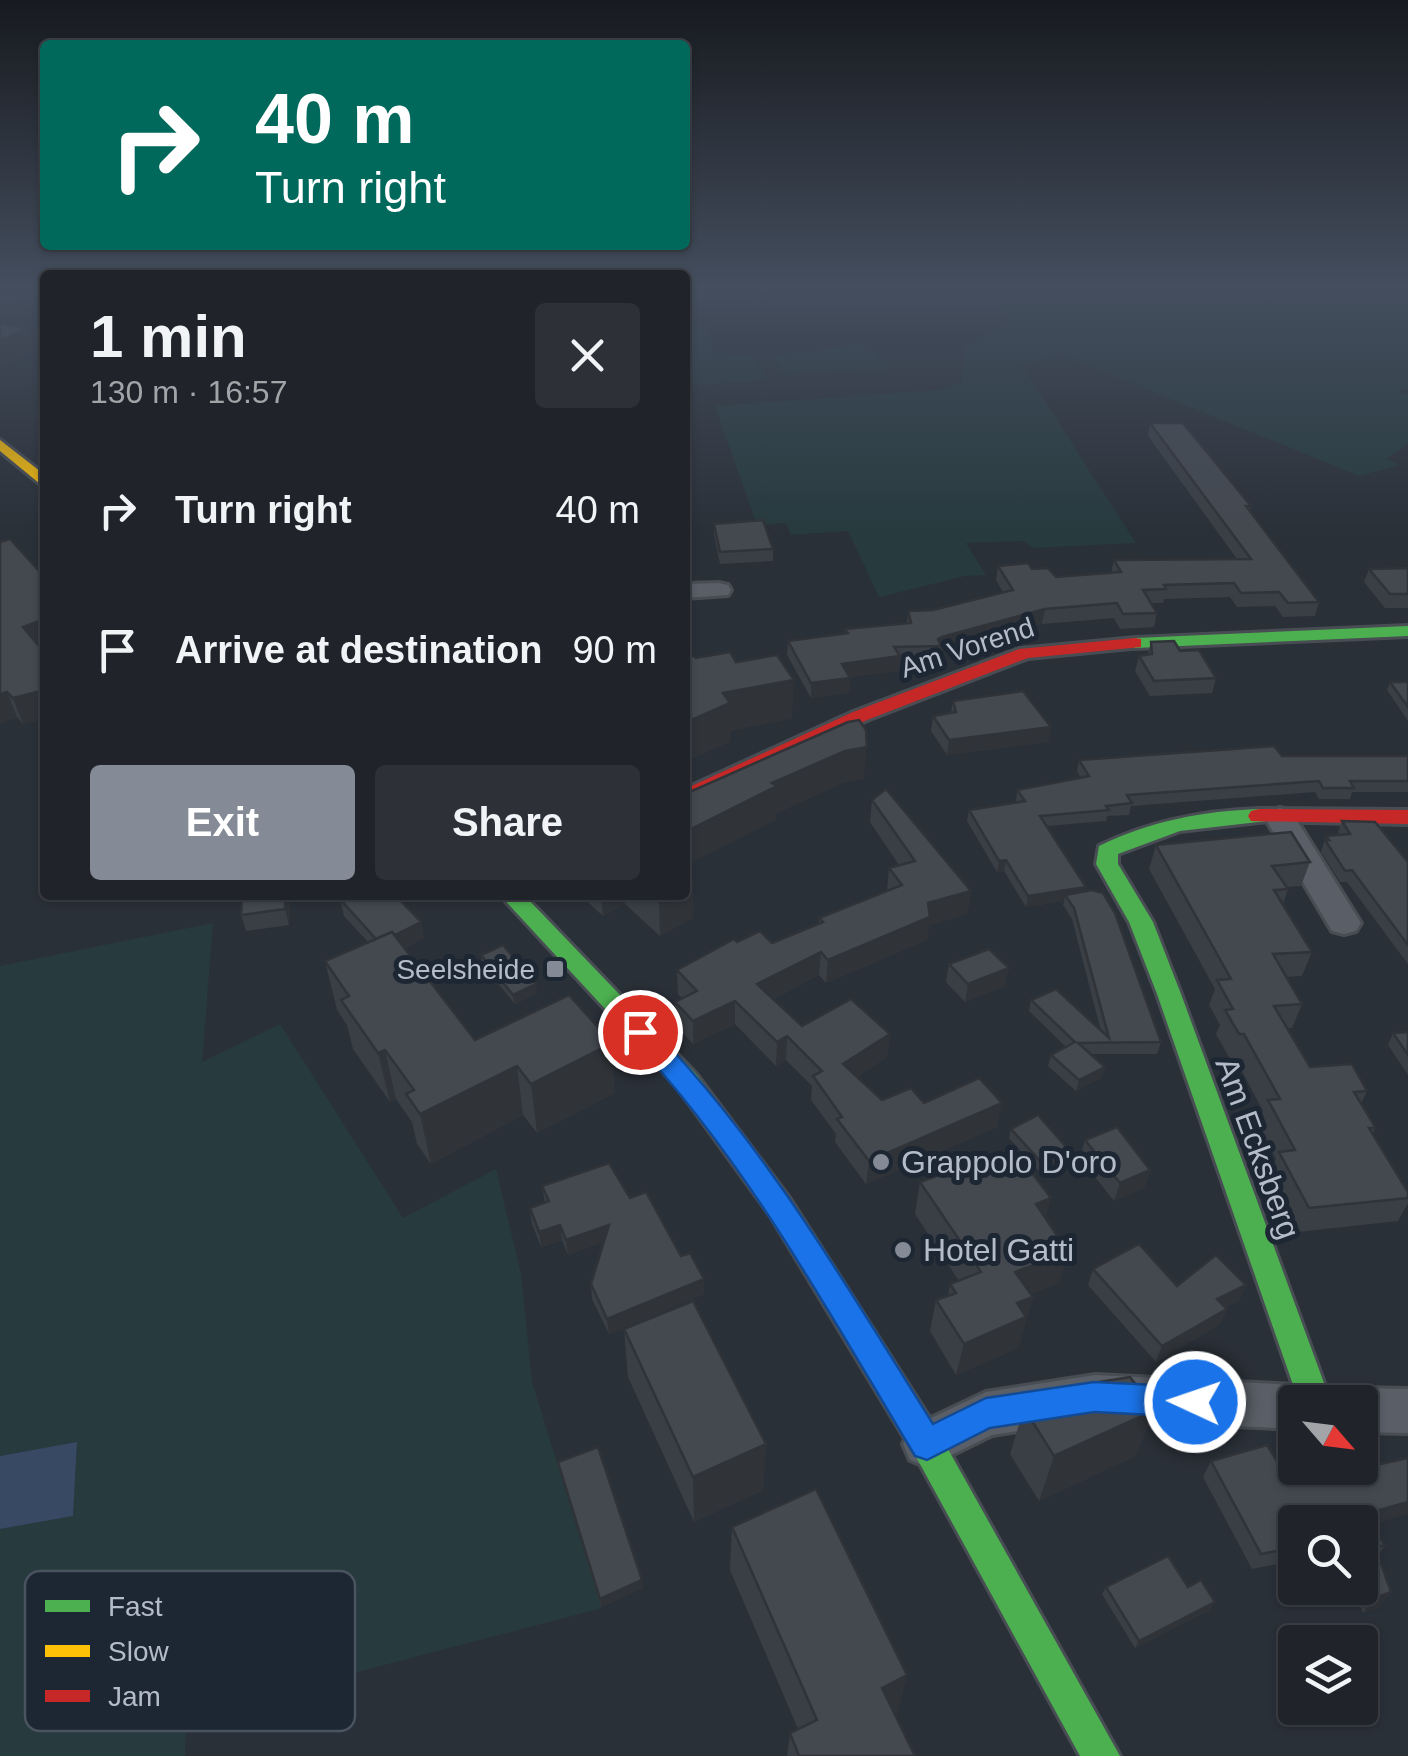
<!DOCTYPE html>
<html lang="en">
<head>
<meta charset="utf-8">
<style>
  body { margin:0; font-family:Helvetica,sans-serif; background:#2d3036; color:#f1f3f6; height:100vh; display:flex; flex-direction:column; font-size:38px; white-space:nowrap }
  * { box-sizing:border-box; margin:0 }
  p { font-size:32px; color:#a2a4a8 }
  .icon { flex:none; width:55px; height:55px; fill:none; stroke:currentColor; stroke-width:2; stroke-linecap:round; stroke-linejoin:round }
  .map { position:relative; flex:1; overflow:hidden }
  .drawer { position:absolute; left:40px; top:270px; width:650px; height:630px; display:flex; flex-direction:column; background:#20242a; border-radius:10px; box-shadow:0 2px 8px #0004,0 0 0 2px #3d4147 }
  .drawer>* { flex:none }
  .hud { position:absolute; left:40px; top:40px; width:650px; height:210px; border-radius:10px; box-shadow:0 2px 8px #0004,0 0 0 2px #3d4147; background:#00695c; color:#fff; overflow:hidden }
  .needle { width:65px; rotate:118deg }
  .controls { position:absolute; left:1278px; top:1385px; display:grid; gap:20px }
  .controls a { display:grid; place-items:center; width:100px; height:100px; border-radius:10px; background:#20242a; box-shadow:0 2px 8px #0004,0 0 0 2px #3d4147; font-size:50px }
  .pin { position:absolute; display:grid; place-items:center; width:85px; height:85px; color:#fff; margin:-42px; border:5px solid #fff; border-radius:50%; box-shadow:0 2px 10px #0007 }
  .me { position:absolute; width:110px; margin:-55px; rotate:273deg; stroke-linejoin:round; filter:drop-shadow(0 0 8px #0008) }
  .turn { display:flex; align-items:center; gap:35px; height:210px; padding:0 50px; font-size:45px }
  .turn .icon { width:130px; height:130px; stroke-width:2.5 }
  .turn b { display:block; font-size:70px; line-height:85px }
  .round { display:grid; place-items:center; flex:none; width:105px; height:105px; border-radius:10px; background:#2d3036 }
  .headline { display:flex; align-items:center; justify-content:space-between; height:170px; padding:0 50px }
  h1 { font-size:60px; font-weight:700; line-height:75px }
  .cta { display:flex; gap:20px; margin-top:auto; padding:20px 50px }
  .cta a { flex:1; height:115px; border-radius:10px; background:#848b96; color:#fff; font-size:40px; font-weight:700; line-height:115px; text-align:center }
  .cta a+a { background:#2d3036; color:#f1f3f6 }
  ul { padding:0; list-style:none }
  li { display:flex; align-items:center; gap:30px; height:140px; padding:0 50px }
  li div { flex:1 }
  li b { display:block; font-size:38px }
  li em { font-style:normal }
  .map>svg:first-child { display:block }
  .green { fill:#273a3e }
  .water { fill:#384963 }
  .lines { fill:none; stroke-linecap:round; stroke-linejoin:round }
  .street-casing { stroke:#484c53; stroke-width:6 }
  .fast-casing { stroke:#484c53; stroke-width:6 }
  .slow-casing { stroke:#484c53; stroke-width:6 }
  .jam-casing { stroke:#484c53; stroke-width:6 }
  .street { fill:#5a5e66; fill-rule:evenodd }
  .fast { fill:#4caf50; fill-rule:evenodd }
  .slow { fill:#ffc107; fill-rule:evenodd }
  .jam { fill:#c62828; fill-rule:evenodd }
  .wall { fill:#3a3f45 }
  .shaded-wall { fill:#303338 }
  .building { fill:#444950; stroke:#303338; stroke-width:2.5 }
  .route { fill:#1a73e8; stroke:#114b97; stroke-width:2.5 }
  .poi-dot { fill:#848b96; stroke:#1d2633; stroke-width:4 }
  .labels { text-anchor:middle; stroke-width:10; stroke-linejoin:round; paint-order:stroke }
  .street-label { font-size:28px; fill:#b4bcc9; stroke:#1d2633 }
  .poi-label { font-size:28px; fill:#b4bcc9; stroke:#1d2633; text-anchor:end }
  .near-street-label { font-size:32px; fill:#b4bcc9; stroke:#1d2633 }
  .near-poi-label { font-size:32px; fill:#b4bcc9; stroke:#1d2633; text-anchor:start }
  .key { fill:#1d2633; stroke:#4a5360; stroke-width:2.5 }
  .key-label { font-size:28px; fill:#b4bcc9 }
</style>
</head>
<body>
<div class="map">
<svg width="1408" height="1756" viewBox="0 0 1408 1756">
  <rect width="100%" height="100%" fill="#2a3038"/>
  <!-- green -->
  <g class="green">
    <polygon points="981,286 1408,286 1408,388 1398,392 1408,394 1408,443 1387,459 1400,465 1359,476 1061,354 1022,366 1136,543 1034,548 1023,541 966,543 986,575 965,576 879,597 848,531 791,535 786,523 757,525 715,406 938,390 961,383 966,347 1010,322"/>
    <polygon points="706,326 715,354 754,356 767,380 685,386 685,328"/>
    <polygon points="861,344 892,368 785,374 773,356"/>
    <polygon points="213,923 202,1062 280,1024 403,1218 496,1169 521,1274 532,1382 602,1608 186,1717 185,1756 0,1756 0,1529 73,1516 77,1443 0,1456 0,966"/>
  </g>
  <!-- water -->
  <polygon class="water" points="77,1442 73,1516 0,1529 0,1456"/>
  <g class="lines">
    <!-- street casing -->
    <g class="street-casing">
      <g id="street">
        <polygon points="719,583 728,585 731,590 728,595 685,598 685,584"/>
        <polygon points="1280,808 1291,811 1361,923 1356,931 1344,934 1332,931 1265,818 1269,811"/>
        <polygon points="1095,1375 1295,1385 1312,1391 1316,1402 1295,1402 1295,1429 1095,1419 992,1435 927,1467 910,1460 903,1444 910,1428 986,1392"/>
        <polygon points="1360,1388 1408,1389 1408,1433 1360,1432 1360,1402 1340,1402 1343,1394"/>
      </g>
    </g>
    <!-- fast casing -->
    <g class="fast-casing">
      <g id="fast">
        <polygon points="1408,626 1408,636 1135,648 1126,643 1135,638"/>
        <path d="M1259 809 1267 811 1270 816 1267 821 1180 831 1118 854V864L1153 922 1181 994 1331 1402H1299L1157 994 1129 922 1096 864 1099 846C1150 821 1203 811 1259 809Z"/>
        <polygon points="500,895 524,895 696,1074 790,1199 939,1433 1120,1756 1080,1756 915,1455 770,1215 678,1088"/>
      </g>
    </g>
    <!-- slow casing -->
    <g class="slow-casing">
      <polygon id="slow" points="0,440 45,475 45,488 0,451"/>
    </g>
    <!-- jam casing -->
    <g class="jam-casing">
      <g id="jam">
        <polygon points="1135,638 1141,639 1141,647 1028,658 867,720 685,803 685,789 853,712 1019,649"/>
        <polygon points="1259,809 1408,810 1408,824 1251,821 1248,816 1251,811"/>
      </g>
    </g>
    <!-- street -->
    <use href="#street" class="street"/>
    <!-- fast -->
    <use href="#fast" class="fast"/>
    <!-- slow -->
    <use href="#slow" class="slow"/>
    <!-- jam -->
    <use href="#jam" class="jam"/>
  </g>
  <!-- wall -->
  <g class="wall">
    <polygon points="685,286 808,286 752,293 752,298 685,303"/>
    <polygon points="45,414 45,443 37,418"/>
    <polygon points="1150,423 1251,506 1250,511 1319,602 1315,616 1283,617 1275,606 1237,607 1230,597 1164,599 1163,603 1152,603 1157,613 1154,627 1120,629 1114,618 1042,624 940,651 939,660 900,661 899,671 850,677 849,693 811,698 787,655 788,641 845,633 845,629 907,623 908,611 933,610 1003,592 996,580 998,566 1032,569 1056,577 1111,573 1114,560 1237,559 1148,436"/>
    <polygon points="714,524 773,549 773,561 720,564 714,535"/>
    <polygon points="0,542 41,648 45,653 45,718 23,724 17,717 0,723"/>
    <polygon points="1408,568 1408,608 1385,608 1364,582 1369,569"/>
    <polygon points="1151,642 1180,651 1216,678 1212,693 1150,696 1135,671 1139,656 1148,654"/>
    <polygon points="1390,682 1408,682 1408,721 1387,690"/>
    <polygon points="953,701 1051,727 1048,742 947,755 931,731 933,716 951,713"/>
    <polygon points="1282,756 1408,756 1408,792 1352,792 1350,799 1319,799 1315,792 1131,806 1129,815 1107,816 1106,821 1047,826 1086,887 1085,891 1161,1042 1157,1054 1090,1054 1105,1067 1101,1078 1076,1091 1048,1066 1051,1055 1066,1047 1029,1011 1031,1000 1101,1031 1072,919 1063,905 1064,901 1026,907 1004,871 997,872 967,821 969,810 1016,803 1017,790 1081,778 1077,771 1079,760"/>
    <polygon points="872,800 971,891 967,914 929,925 927,940 826,983 819,975 773,999 802,1026 890,1034 887,1057 857,1077 882,1100 924,1103 997,1127 866,1184 835,1142 836,1134 811,1100 812,1086 786,1060 776,1066 735,1024 693,1044 675,1025 675,1002 682,998 678,994 677,970 737,942 772,943 819,924 819,918 887,891 889,868 899,865 870,822"/>
    <polygon points="1342,821 1408,862 1408,964 1347,882 1340,882 1321,852 1326,836 1339,835 1338,832"/>
    <polygon points="1156,845 1310,862 1301,886 1287,887 1288,889 1283,904 1312,952 1302,976 1286,977 1302,1004 1292,1028 1288,1028 1310,1067 1367,1091 1361,1104 1376,1128 1372,1134 1408,1192 1408,1203 1398,1221 1298,1232 1268,1177 1276,1159 1258,1124 1263,1111 1235,1058 1230,1059 1216,1034 1220,1025 1209,1005 1215,989 1149,869"/>
    <polygon points="242,895 290,895 289,925 246,931 241,915"/>
    <polygon points="580,895 685,895 693,918 660,936 625,904 603,916"/>
    <polygon points="340,899 421,922 424,938 405,948 475,1040 615,1093 537,1133 523,1115 431,1164 417,1144 412,1122 396,1099 390,1102 353,1049 347,1025 337,1010 325,961 368,942 344,916"/>
    <polygon points="481,955 537,993 515,1004 482,964"/>
    <polygon points="949,964 1005,986 965,1002 946,982"/>
    <polygon points="1408,1032 1408,1075 1388,1045 1393,1033"/>
    <polygon points="1011,1129 1065,1157 1039,1171 1009,1138"/>
    <polygon points="1085,1140 1150,1170 1144,1188 1114,1201 1080,1158"/>
    <polygon points="920,1182 1051,1198 1045,1218 1068,1252 1059,1283 1031,1294 1033,1297 1018,1348 956,1375 930,1331 936,1300 948,1296 950,1284 959,1281 915,1214"/>
    <polygon points="542,1186 630,1198 681,1256 704,1294 609,1334 592,1299 591,1284 603,1242 568,1255 562,1240 541,1247 532,1224 530,1208 545,1203"/>
    <polygon points="1093,1269 1177,1286 1246,1285 1239,1301 1225,1307 1227,1309 1220,1324 1156,1362 1088,1285"/>
    <polygon points="624,1329 766,1444 763,1490 694,1522 628,1377"/>
    <polygon points="1024,1408 1155,1410 1135,1456 1039,1501 1010,1454"/>
    <polygon points="1211,1461 1340,1473 1385,1546 1378,1555 1379,1607 1363,1613 1351,1588 1360,1588 1360,1522 1295,1522 1295,1569 1280,1569 1277,1564 1252,1569 1203,1477"/>
    <polygon points="558,1462 643,1588 601,1607"/>
    <polygon points="732,1527 907,1675 896,1715 915,1756 787,1756 790,1733 798,1729 730,1570"/>
    <polygon points="1106,1587 1188,1587 1210,1610 1135,1648 1102,1594"/>
  </g>
  <!-- shaded-wall -->
  <g class="shaded-wall">
    <polygon points="748,286 808,286 752,293 752,289"/>
    <polygon points="45,296 45,308 0,315 0,303"/>
    <polygon points="28,329 35,351 0,366 0,340"/>
    <polygon points="1045,609 1042,624 940,651 941,646 938,639 942,637"/>
    <polygon points="45,619 45,647 32,652 23,627"/>
    <polygon points="900,656 899,671 841,678 842,664"/>
    <polygon points="850,678 849,693 811,698 811,683"/>
    <polygon points="794,680 792,719 730,731 730,742 685,762 685,723 723,693"/>
    <polygon points="45,690 45,718 23,724 13,698"/>
    <polygon points="7,692 17,717 0,723 0,694"/>
    <polygon points="1051,727 1048,742 947,755 949,740"/>
    <polygon points="867,747 864,779 843,783 776,814 776,820 685,866 685,832 772,783 845,751"/>
    <polygon points="1006,860 1004,871 997,872 999,861"/>
    <polygon points="693,884 693,918 660,936 659,902 672,895 685,895 685,888"/>
    <polygon points="1086,887 1083,898 1065,895 1064,901 1026,907 1028,896"/>
    <polygon points="971,891 967,914 929,925 927,940 826,983 828,960 928,903"/>
    <polygon points="285,895 290,895 289,925 285,909"/>
    <polygon points="601,895 625,895 625,904 603,916"/>
    <polygon points="421,922 424,938 383,959 379,942"/>
    <polygon points="821,952 819,975 756,1007 757,984"/>
    <polygon points="1009,968 1005,986 965,1002 968,984"/>
    <polygon points="536,984 537,993 515,1004 513,995"/>
    <polygon points="735,1001 735,1024 693,1044 693,1021"/>
    <polygon points="890,1034 887,1057 840,1088 843,1064"/>
    <polygon points="787,1036 786,1060 776,1066 777,1042"/>
    <polygon points="612,1043 615,1093 537,1133 531,1084"/>
    <polygon points="385,1050 396,1099 390,1102 378,1053"/>
    <polygon points="517,1066 523,1115 431,1164 420,1114"/>
    <polygon points="1105,1067 1101,1078 1076,1091 1079,1080"/>
    <polygon points="1002,1103 997,1127 866,1184 869,1161"/>
    <polygon points="1067,1148 1065,1157 1039,1171 1041,1162"/>
    <polygon points="1150,1170 1144,1188 1114,1201 1120,1183"/>
    <polygon points="1051,1198 1042,1230 1036,1204"/>
    <polygon points="560,1225 562,1240 541,1247 539,1232"/>
    <polygon points="609,1225 610,1240 568,1255 566,1240"/>
    <polygon points="1068,1252 1059,1283 1007,1304 1015,1272"/>
    <polygon points="704,1279 704,1294 609,1334 607,1319"/>
    <polygon points="1246,1285 1239,1301 1211,1314 1217,1299"/>
    <polygon points="1033,1297 1018,1348 956,1375 964,1344 1017,1303"/>
    <polygon points="1227,1309 1220,1324 1156,1362 1162,1346"/>
    <polygon points="1155,1410 1135,1456 1039,1501 1054,1456"/>
    <polygon points="766,1444 763,1490 694,1522 693,1477"/>
    <polygon points="1408,1502 1408,1514 1360,1528 1365,1514"/>
    <polygon points="642,1580 643,1588 601,1607 600,1599"/>
    <polygon points="1391,1592 1379,1607 1363,1613 1375,1598"/>
    <polygon points="1215,1602 1210,1610 1135,1648 1139,1641"/>
    <polygon points="907,1675 897,1715 873,1727 882,1688"/>
  </g>
  <!-- building -->
  <g class="building">
    <polygon points="42,286 45,286 45,296 0,303 0,294"/>
    <polygon points="685,286 750,286 752,289 685,293"/>
    <polygon points="0,323 28,329 0,340"/>
    <polygon points="45,414 45,424 37,418"/>
    <polygon points="1150,423 1183,423 1251,506 1246,506 1319,602 1288,603 1279,592 1241,593 1234,583 1164,585 1166,589 1143,590 1157,613 1123,614 1117,603 1045,609 942,637 938,639 941,646 894,647 900,656 842,664 850,678 811,683 788,641 848,633 845,629 911,623 908,611 933,610 1013,590 998,566 1028,563 1032,569 1048,568 1056,577 1121,572 1114,560 1251,559"/>
    <polygon points="763,520 773,549 720,552 714,524"/>
    <polygon points="10,539 40,572 45,570 45,619 23,627 45,653 45,690 13,698 7,692 0,694 0,542"/>
    <polygon points="1408,568 1408,594 1390,594 1369,569"/>
    <polygon points="1174,641 1180,651 1199,650 1216,678 1154,681 1139,656 1152,654 1151,642"/>
    <polygon points="685,651 696,658 730,652 736,662 777,655 794,680 723,693 730,703 685,723"/>
    <polygon points="1390,682 1408,682 1408,707"/>
    <polygon points="1023,691 1051,727 949,740 933,716 956,712 953,701"/>
    <polygon points="859,720 866,730 867,747 845,751 772,783 777,786 685,832 685,794 848,722"/>
    <polygon points="1274,746 1282,756 1408,756 1408,781 1350,781 1354,788 1323,788 1319,781 1127,795 1132,803 1106,806 1109,810 1040,816 1086,887 1028,896 1006,860 999,861 969,810 1025,801 1017,790 1089,776 1079,760"/>
    <polygon points="886,789 971,891 928,903 930,917 828,960 821,952 757,984 802,1026 851,999 890,1034 843,1064 882,1100 911,1088 924,1103 979,1078 1002,1103 869,1161 837,1119 842,1117 813,1076 822,1071 787,1036 777,1042 735,1001 693,1021 675,1002 697,991 677,970 734,939 737,942 760,931 772,943 823,922 819,918 902,885 889,868 915,861 872,800"/>
    <polygon points="1342,821 1375,822 1408,862 1408,945 1352,870 1345,871 1325,840 1329,840 1326,836 1350,834"/>
    <polygon points="1291,832 1310,862 1272,866 1288,889 1274,890 1312,952 1273,954 1302,1004 1274,1006 1310,1067 1352,1064 1367,1091 1354,1092 1376,1128 1369,1128 1408,1192 1408,1198 1309,1208 1279,1152 1295,1150 1268,1100 1280,1099 1244,1034 1239,1034 1225,1010 1233,1009 1217,980 1231,979 1156,845"/>
    <polygon points="685,875 693,884 685,888"/>
    <polygon points="1092,890 1103,893 1115,913 1161,1042 1078,1043 1105,1067 1079,1080 1051,1055 1075,1042 1031,1000 1056,989 1109,1038 1074,908 1065,895"/>
    <polygon points="242,895 285,895 285,909 241,915"/>
    <polygon points="349,895 395,895 421,922 395,935 392,932 376,939 340,899"/>
    <polygon points="652,895 672,895 659,902"/>
    <polygon points="392,932 475,1040 569,995 612,1043 531,1084 517,1066 420,1114 406,1094 414,1090 385,1050 378,1053 341,1000 349,996 325,961"/>
    <polygon points="503,945 536,984 513,995 481,955"/>
    <polygon points="989,949 1009,968 968,984 949,964"/>
    <polygon points="1408,1032 1408,1055 1393,1033"/>
    <polygon points="1038,1115 1067,1148 1041,1162 1011,1129"/>
    <polygon points="1117,1127 1150,1170 1120,1183 1085,1140"/>
    <polygon points="1013,1148 1051,1198 1036,1204 1068,1252 1015,1272 1033,1297 1017,1303 1026,1317 964,1344 936,1300 956,1293 950,1284 981,1272 920,1182"/>
    <polygon points="609,1163 630,1198 646,1192 681,1256 690,1253 704,1279 607,1319 591,1284 609,1225 566,1240 560,1225 539,1232 530,1208 549,1201 542,1186"/>
    <polygon points="1139,1244 1177,1286 1216,1255 1246,1285 1217,1299 1227,1309 1162,1346 1093,1269"/>
    <polygon points="693,1301 766,1444 693,1477 624,1329"/>
    <polygon points="1130,1377 1155,1410 1054,1456 1024,1408 1074,1386"/>
    <polygon points="1267,1445 1281,1468 1295,1464 1295,1468 1336,1468 1340,1473 1408,1458 1408,1502 1365,1514 1385,1546 1375,1546 1391,1592 1375,1598 1360,1567 1360,1522 1295,1522 1295,1554 1290,1554 1287,1549 1261,1554 1211,1461"/>
    <polygon points="598,1447 642,1580 600,1599 558,1462"/>
    <polygon points="816,1489 907,1675 882,1688 915,1756 799,1756 790,1733 817,1720 732,1527"/>
    <polygon points="1168,1556 1188,1587 1201,1580 1215,1602 1139,1641 1106,1587"/>
  </g>
  <!-- sky -->
  <linearGradient id="sky" x2="0" y2="1"><stop stop-color="#171a1f"/><stop offset="0.54" stop-color="#444e5e"/><stop offset="1" stop-color="#444e5e" stop-opacity="0"/></linearGradient>
  <rect width="1408" height="532" fill="url(#sky)"/>
  <!-- route -->
  <path class="route" d="M640 1022 649 1025C764 1143 846 1285 933 1424L986 1398 1094 1382 1195 1387 1206 1391 1211 1402 1206 1413 1195 1417 1094 1412 990 1428 927 1460 915 1456C828 1311 747 1162 631 1038L627 1032 631 1025Z"/>
  <!-- markers -->
  <g class="poi-dot">
    <rect x="545" y="959" width="20" height="20" rx="5"/>
    <circle cx="881" cy="1162" r="10"/>
    <circle cx="903" cy="1250" r="10"/>
  </g>
  <g class="labels">
    <!-- street labels -->
    <g class="street-label">
      <text transform="translate(967 647) rotate(-18)" y="10">Am Vorend</text>
    </g>
    <!-- poi labels -->
    <g class="poi-label">
      <text x="535" y="979">Seelsheide</text>
    </g>
    <!-- near-street labels -->
    <g class="near-street-label">
      <text transform="translate(1258 1148) rotate(70)" y="11">Am Ecksberg</text>
    </g>
    <!-- near-poi labels -->
    <g class="near-poi-label">
      <text x="901" y="1173">Grappolo D'oro</text>
      <text x="923" y="1261">Hotel Gatti</text>
    </g>
  </g>
  <!-- legend -->
  <rect x="25" y="1571" width="330" height="160" rx="15" class="key"/>
  <rect x="45" y="1600" width="45" height="12" fill="#4caf50"/>
  <rect x="45" y="1645" width="45" height="12" fill="#ffc107"/>
  <rect x="45" y="1690" width="45" height="12" fill="#c62828"/>
  <g class="key-label">
    <text x="108" y="1616">Fast</text>
    <text x="108" y="1661">Slow</text>
    <text x="108" y="1706">Jam</text>
  </g>
</svg>
<div class="controls">
<a><svg class="needle" viewBox="-14 -14 28 28"><path d="M0-13l5 13h-10z" fill="#e53935"/><path d="M0 13l5-13h-10z" fill="#a2a4a8"/></svg></a>
<a><svg class="icon" aria-label="search" viewBox="0 0 24 24"><circle cx="10" cy="10" r="6"/><path d="M15 15l6 6"/></svg></a>
<a><svg class="icon" aria-label="layers" viewBox="0 0 24 24"><path d="M12 4l9 5-9 5-9-5zM3 14l9 5 9-5"/></svg></a>
</div>
<div class="pin" style="left:640px;top:1032px;background:#d93025"><svg class="icon" aria-label="arrive" viewBox="0 0 24 24"><path d="M6 21V4h12l-3 4 3 4H6"/></svg></div>
<svg class="me" style="left:1195px;top:1402px" viewBox="-20 -20 40 40"><circle r="17" fill="#1a73e8" stroke="#fff" stroke-width="3"/><path d="M0-11L8 9 0 5-8 9z" fill="#fff"/></svg>
<div class="hud">
<div class="turn"><svg class="icon" aria-label="right" viewBox="0 0 24 24"><path d="M7 20v-9h11M14 6l5 5-5 5"/></svg><div><b>40 m</b>Turn right</div></div>
</div>
<section class="drawer">
<div class="headline"><div><h1>1 min</h1><p>130 m · 16:57</p></div><a class="round"><svg class="icon" aria-label="close" viewBox="0 0 24 24"><path d="M6 6l12 12M18 6L6 18"/></svg></a></div>
<ul>
<li><svg class="icon" aria-label="right" viewBox="0 0 24 24"><path d="M7 20v-9h11M14 6l5 5-5 5"/></svg><div><b>Turn right</b></div><em>40 m</em></li>
<li><svg class="icon" aria-label="arrive" viewBox="0 0 24 24"><path d="M6 21V4h12l-3 4 3 4H6"/></svg><div><b>Arrive at destination</b></div><em>90 m</em></li>
</ul>
<div class="cta"><a>Exit</a><a>Share</a></div>
</section>
</div>
</body>
</html>
